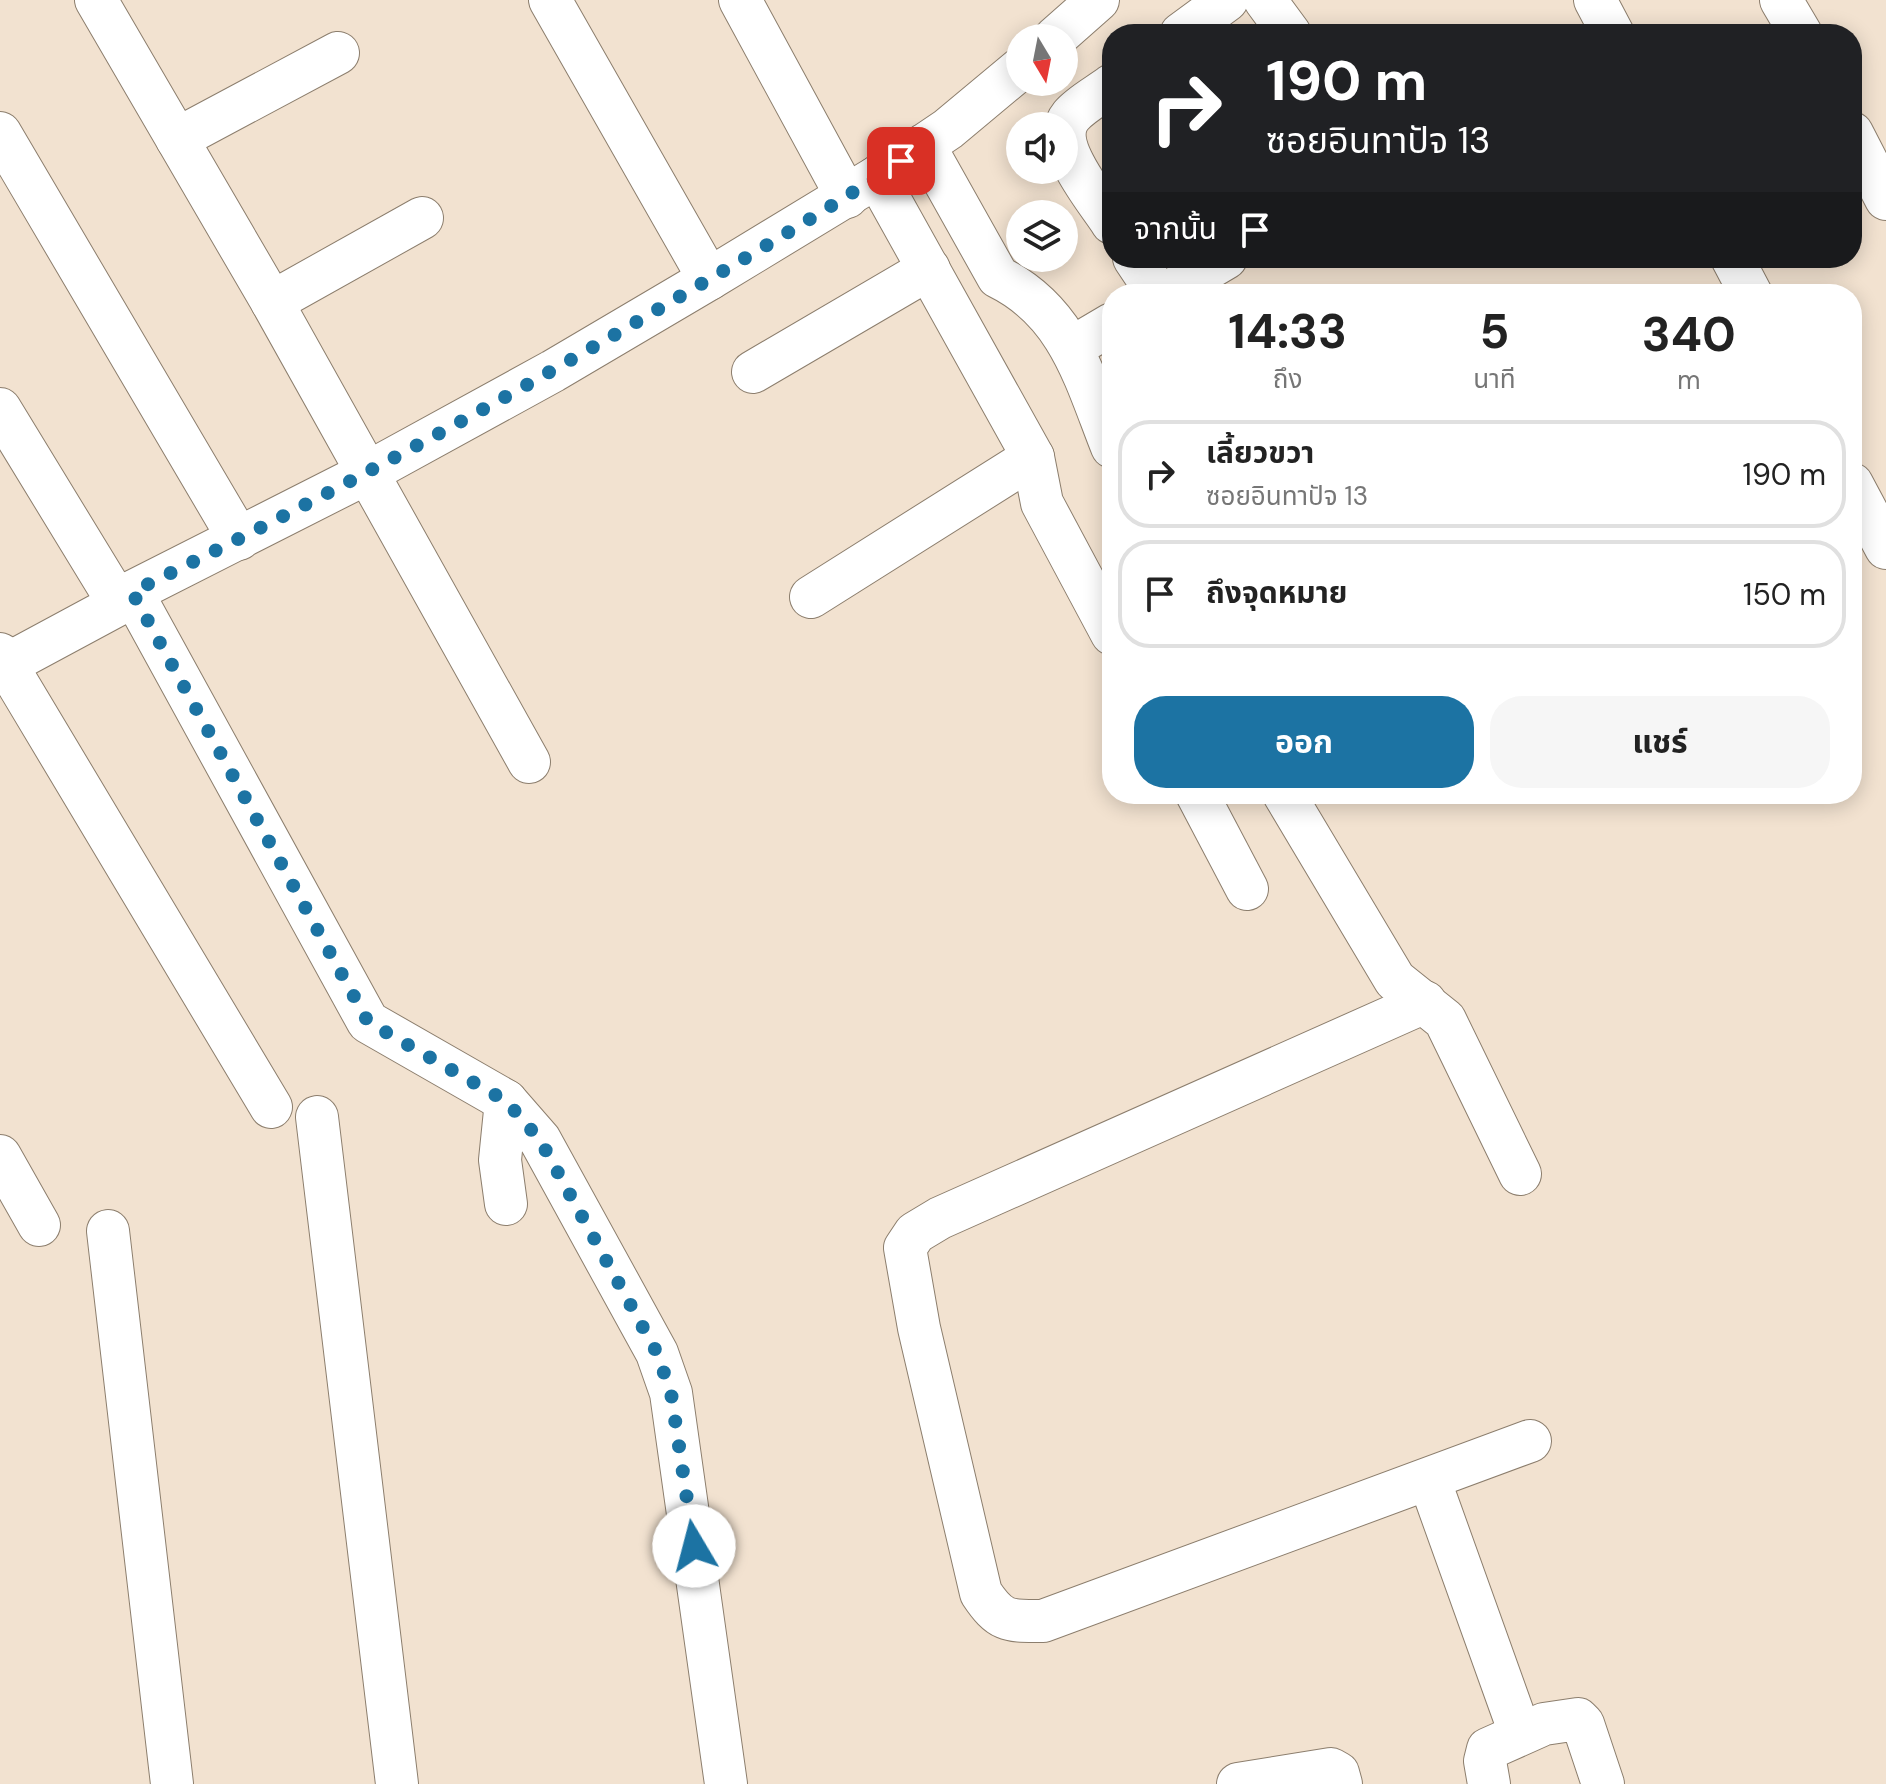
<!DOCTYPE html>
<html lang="th">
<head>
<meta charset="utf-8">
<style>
  body { margin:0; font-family:"DM Sans","Noto Sans Thai",sans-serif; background:#f6f6f6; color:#222; height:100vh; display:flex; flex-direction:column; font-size:30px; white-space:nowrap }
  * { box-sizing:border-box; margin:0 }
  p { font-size:26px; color:#767676 }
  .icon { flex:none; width:44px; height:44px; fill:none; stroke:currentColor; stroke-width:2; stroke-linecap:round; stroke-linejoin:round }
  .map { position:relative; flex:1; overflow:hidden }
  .drawer { position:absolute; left:1102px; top:284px; width:760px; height:520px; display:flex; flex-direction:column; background:#fff; border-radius:32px; box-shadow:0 4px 20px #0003 }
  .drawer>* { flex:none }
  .hud { position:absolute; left:1102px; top:24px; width:760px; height:244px; border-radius:32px; box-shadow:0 4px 20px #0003; background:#202124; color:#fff; overflow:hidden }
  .needle { width:52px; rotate:170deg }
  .buttons { position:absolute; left:1006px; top:24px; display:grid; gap:16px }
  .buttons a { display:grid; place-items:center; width:72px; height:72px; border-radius:50%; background:#fff; box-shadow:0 4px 20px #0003; font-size:40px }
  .pin { position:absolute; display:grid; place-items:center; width:68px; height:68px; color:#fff; margin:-34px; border-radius:16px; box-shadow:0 4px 12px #0006 }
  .me { position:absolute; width:88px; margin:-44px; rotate:352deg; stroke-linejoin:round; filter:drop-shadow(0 0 6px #0008) }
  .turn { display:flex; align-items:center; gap:28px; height:168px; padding:0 32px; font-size:36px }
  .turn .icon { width:104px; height:104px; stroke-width:2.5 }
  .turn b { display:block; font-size:56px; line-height:68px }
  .then { display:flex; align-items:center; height:76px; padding:0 32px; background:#0003; gap:16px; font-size:30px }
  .eta { display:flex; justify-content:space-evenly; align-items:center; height:136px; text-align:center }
  .eta b { font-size:48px; font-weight:700; line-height:56px }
  .primary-button { display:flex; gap:16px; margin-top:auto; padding:16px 32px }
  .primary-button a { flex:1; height:92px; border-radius:32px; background:#1c73a3; color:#fff; font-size:32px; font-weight:700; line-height:92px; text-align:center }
  .primary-button a+a { background:#f6f6f6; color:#222 }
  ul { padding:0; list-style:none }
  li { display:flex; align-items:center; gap:24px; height:108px; margin:0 16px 12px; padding:0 16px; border:4px solid #e0e0e0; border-radius:32px }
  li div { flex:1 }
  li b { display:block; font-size:30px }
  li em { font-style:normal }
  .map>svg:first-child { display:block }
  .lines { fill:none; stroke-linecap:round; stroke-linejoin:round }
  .minor-casing { stroke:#8c7e6d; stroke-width:44 }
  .minor { stroke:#fff; stroke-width:42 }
  .route { stroke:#1c73a3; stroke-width:14; stroke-dasharray:0 25.2 }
</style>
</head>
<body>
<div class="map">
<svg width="1886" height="1784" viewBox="0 0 1886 1784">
  <rect width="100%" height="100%" fill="#f2e2d0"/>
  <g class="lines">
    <!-- minor casing -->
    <g class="minor-casing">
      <g id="minor">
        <polyline points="96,0 272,302 529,762"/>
        <polyline points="550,0 709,279"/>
        <polyline points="740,0 847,197"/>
        <polyline points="1265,0 1290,34"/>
        <polyline points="1595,0 1613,34"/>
        <polyline points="1781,0 1801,34"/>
        <polyline points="1181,34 1227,0"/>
        <polyline points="1055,38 1098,0"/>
        <path d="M1112 85C1099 95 1081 104 1071 116 1048 144 1097 199 1112 223"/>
        <polyline points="0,133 239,539"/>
        <polyline points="1852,133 1886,199"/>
        <polyline points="177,139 338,53"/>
        <path d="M924 145 998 277C1069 312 1085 379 1112 447"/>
        <polyline points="877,177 1033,457 1042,503 1112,634"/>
        <polyline points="1134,258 1158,294"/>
        <polyline points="1732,258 1751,294"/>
        <polyline points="1165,294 1226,258"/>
        <polyline points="272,302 422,218"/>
        <polyline points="1073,347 1112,324"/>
        <polyline points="753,372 929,269"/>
        <polyline points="0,409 119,604"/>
        <polyline points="1852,484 1886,548"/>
        <polyline points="132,592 368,1022 506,1101 540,1140 657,1353 671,1393 726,1784"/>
        <polyline points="811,597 1033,457"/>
        <polyline points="0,654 271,1107"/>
        <polyline points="0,668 119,604 132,592 367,473 553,371 709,279 877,177 948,129 1020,69"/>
        <polyline points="1197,794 1247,889"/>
        <polyline points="1284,794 1395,980 1445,1020 1520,1174"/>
        <path d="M1425 1002 940 1218 915 1233 905 1248 919 1328 981 1593C1001 1623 1009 1621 1043 1621L1530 1441"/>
        <polyline points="506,1101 500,1160 506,1204"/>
        <polyline points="317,1117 397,1784"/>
        <polyline points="0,1156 39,1225"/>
        <polyline points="108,1231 172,1784"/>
        <polyline points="1429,1479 1520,1733"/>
        <polyline points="1238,1784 1331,1769 1338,1773 1341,1784"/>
        <polyline points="1489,1784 1485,1761 1488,1749 1544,1724 1578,1719 1583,1724 1603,1784"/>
      </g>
    </g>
    <!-- minor -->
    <use href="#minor" class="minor"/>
  </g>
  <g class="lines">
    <!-- route -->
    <path class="route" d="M694 1546 671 1393 657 1353 540 1140 506 1101 368 1022 132 592C312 504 489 409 662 307 742 260 823 213 901 161"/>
  </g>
</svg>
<div class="buttons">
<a><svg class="needle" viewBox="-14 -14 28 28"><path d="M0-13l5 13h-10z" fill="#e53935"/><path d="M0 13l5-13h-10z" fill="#767676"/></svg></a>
<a><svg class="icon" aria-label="sound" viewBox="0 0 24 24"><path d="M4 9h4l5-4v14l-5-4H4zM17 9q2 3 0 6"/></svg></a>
<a><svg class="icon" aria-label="layers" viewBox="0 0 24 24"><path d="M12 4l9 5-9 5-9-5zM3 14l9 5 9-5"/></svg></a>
</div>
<div class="pin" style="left:901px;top:161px;background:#d93025"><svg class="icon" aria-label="arrive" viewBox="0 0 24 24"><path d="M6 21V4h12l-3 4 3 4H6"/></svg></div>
<svg class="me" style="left:694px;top:1546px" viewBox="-20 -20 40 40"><circle r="19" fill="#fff"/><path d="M0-13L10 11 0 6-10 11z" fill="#1c73a3"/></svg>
<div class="hud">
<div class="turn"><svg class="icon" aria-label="right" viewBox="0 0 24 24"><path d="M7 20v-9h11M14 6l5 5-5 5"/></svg><div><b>190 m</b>ซอยอินทาปัจ 13</div></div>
<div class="then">จากนั้น<svg class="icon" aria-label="arrive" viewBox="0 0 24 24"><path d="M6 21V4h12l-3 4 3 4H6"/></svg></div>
</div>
<section class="drawer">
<div class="eta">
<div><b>14:33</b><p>ถึง</p></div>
<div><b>5</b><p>นาที</p></div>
<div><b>340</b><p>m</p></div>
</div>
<ul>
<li><svg class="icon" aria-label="right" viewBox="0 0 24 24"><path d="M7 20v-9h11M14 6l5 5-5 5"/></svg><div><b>เลี้ยวขวา</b><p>ซอยอินทาปัจ 13</p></div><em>190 m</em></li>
<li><svg class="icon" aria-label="arrive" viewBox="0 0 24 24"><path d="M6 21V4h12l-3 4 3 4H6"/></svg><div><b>ถึงจุดหมาย</b></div><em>150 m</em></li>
</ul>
<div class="primary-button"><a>ออก</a><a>แชร์</a></div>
</section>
</div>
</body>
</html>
